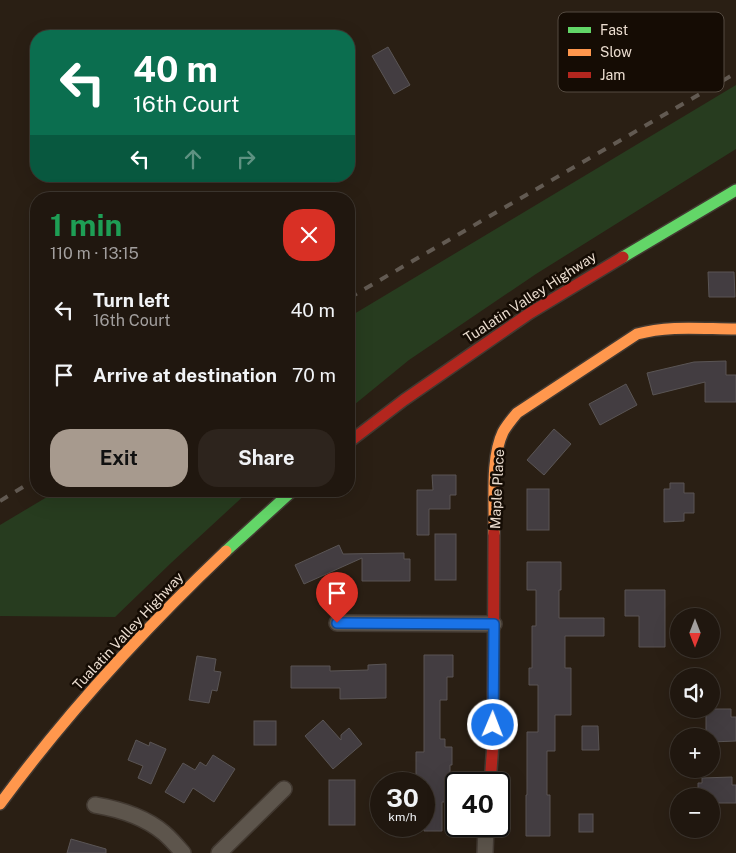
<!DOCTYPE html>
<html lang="en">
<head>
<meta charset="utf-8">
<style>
  body { margin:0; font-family:"Public Sans",sans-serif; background:#2d241d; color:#f1f3f6; height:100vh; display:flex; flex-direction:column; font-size:19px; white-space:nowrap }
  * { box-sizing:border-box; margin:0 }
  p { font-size:16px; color:#a29f9e }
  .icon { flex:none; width:28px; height:28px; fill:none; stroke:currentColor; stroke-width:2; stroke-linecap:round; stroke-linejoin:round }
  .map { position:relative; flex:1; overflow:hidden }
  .drawer { position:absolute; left:30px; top:192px; width:325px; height:305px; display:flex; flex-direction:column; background:#20170f; border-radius:20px; box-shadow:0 5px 20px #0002,0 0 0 1px #3d362f }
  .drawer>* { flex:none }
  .guide { position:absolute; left:30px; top:30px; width:325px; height:152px; border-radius:20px; box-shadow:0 5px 20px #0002,0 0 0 1px #3d362f; background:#0b6e4f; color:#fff; overflow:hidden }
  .needle { width:32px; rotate:180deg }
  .tools { position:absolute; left:670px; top:608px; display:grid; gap:10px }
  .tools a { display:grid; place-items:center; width:50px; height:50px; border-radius:50%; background:#20170f; box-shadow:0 5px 20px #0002,0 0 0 1px #3d362f; font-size:25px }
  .speed { position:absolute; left:370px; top:772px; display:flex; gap:10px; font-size:25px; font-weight:700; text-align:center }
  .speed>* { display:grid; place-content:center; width:65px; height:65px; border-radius:50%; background:#20170f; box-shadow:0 5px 20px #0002,0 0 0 1px #3d362f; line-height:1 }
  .speed small { font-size:12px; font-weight:400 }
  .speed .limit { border:2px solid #111; border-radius:8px; background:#fff; color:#111 }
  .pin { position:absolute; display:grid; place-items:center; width:42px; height:42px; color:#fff; margin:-51px -21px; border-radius:50% 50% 50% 0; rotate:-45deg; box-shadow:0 0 5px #0007 }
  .pin .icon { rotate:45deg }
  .me { position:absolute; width:55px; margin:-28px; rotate:1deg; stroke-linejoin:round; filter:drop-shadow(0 0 4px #0008) }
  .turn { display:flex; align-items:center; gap:18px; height:105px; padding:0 20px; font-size:22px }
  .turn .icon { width:65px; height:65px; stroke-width:2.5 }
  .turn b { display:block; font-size:35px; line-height:42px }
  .lanes { display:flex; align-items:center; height:48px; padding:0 20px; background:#0003; justify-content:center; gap:25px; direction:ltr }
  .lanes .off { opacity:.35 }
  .round { display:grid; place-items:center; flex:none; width:52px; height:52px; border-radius:20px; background:#2d241d }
  .headline { display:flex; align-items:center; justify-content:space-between; height:85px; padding:0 20px }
  h1 { font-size:30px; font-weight:700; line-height:38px; color:#1e9e55 }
  .cta { display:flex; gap:10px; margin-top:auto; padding:10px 20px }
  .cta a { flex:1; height:58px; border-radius:20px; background:#a79a8e; color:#111; font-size:20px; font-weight:700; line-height:58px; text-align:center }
  .cta a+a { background:#2d241d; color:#f1f3f6 }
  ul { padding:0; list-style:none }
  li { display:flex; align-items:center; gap:15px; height:65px; padding:0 20px }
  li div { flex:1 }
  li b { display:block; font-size:19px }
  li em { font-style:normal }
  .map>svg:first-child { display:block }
  .green { fill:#273c1f }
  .building { fill:#433d41; stroke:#5a5555 }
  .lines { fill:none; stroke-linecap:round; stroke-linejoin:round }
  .street-casing { stroke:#423931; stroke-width:18 }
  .fast-casing { stroke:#423931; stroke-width:14 }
  .slow-casing { stroke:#423931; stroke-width:14 }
  .jam-casing { stroke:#423931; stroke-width:14 }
  .street { stroke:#5d554c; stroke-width:15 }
  .fast { stroke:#63d668; stroke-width:11 }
  .slow { stroke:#ff974d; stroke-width:11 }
  .jam { stroke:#b3261e; stroke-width:11 }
  .rail { stroke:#625a52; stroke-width:4; stroke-dasharray:9 9; stroke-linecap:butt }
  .route-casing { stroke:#114b97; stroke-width:12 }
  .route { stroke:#1a73e8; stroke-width:9 }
  .labels { text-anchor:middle; stroke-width:5; stroke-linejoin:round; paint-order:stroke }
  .street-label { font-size:14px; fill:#ebddd0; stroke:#150c04 }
  .key { fill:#150c04; stroke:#554b41; stroke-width:1 }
  .key-label { font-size:14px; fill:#ebddd0 }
</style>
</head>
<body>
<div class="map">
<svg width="736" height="853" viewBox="0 0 736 853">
  <rect width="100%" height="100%" fill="#2a1f14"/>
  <!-- green -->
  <g class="green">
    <polygon points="736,85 736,149 536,274 409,360 349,409 349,317"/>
    <polygon points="57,491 249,491 171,563 115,617 0,616 0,525"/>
  </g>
  <!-- building -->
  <g class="building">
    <polygon points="388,47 410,85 394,94 372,56"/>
    <polygon points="708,272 734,272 735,297 709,297"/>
    <polygon points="726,361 726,375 736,375 736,402 705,402 705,382 653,395 647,373 694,362"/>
    <polygon points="626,384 637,405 600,425 589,404"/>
    <polygon points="554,429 571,444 544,475 527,460"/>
    <polygon points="432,475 456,475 456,495 450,495 450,509 429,509 429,535 417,535 417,490 433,490"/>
    <polygon points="670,483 684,483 684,493 694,493 694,513 684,513 684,521 664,522 664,489 670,489"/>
    <rect x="527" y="489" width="22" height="41"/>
    <rect x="435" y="534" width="21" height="46"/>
    <polygon points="339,545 343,554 404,553 404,559 410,559 410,581 362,581 362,558 304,584 295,565"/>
    <polygon points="527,562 561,562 561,590 559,590 559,618 604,618 604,636 565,636 565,668 571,668 571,715 555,715 555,751 547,751 547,795 550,795 550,836 526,836 526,795 527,795 527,732 538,732 538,685 529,685 529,668 532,668 532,626 536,626 536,590 527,590"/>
    <polygon points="625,590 665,590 665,647 639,647 639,616 625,616"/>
    <polygon points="424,655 453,655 453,677 447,677 447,700 440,700 440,739 445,739 445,747 452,747 452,765 450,765 450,802 442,802 442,831 424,831 424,780 416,780 416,752 424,752"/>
    <polygon points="197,656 216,659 214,671 221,672 217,691 212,690 209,703 189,700"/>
    <polygon points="386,664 386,698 340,699 340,688 291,688 291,666 330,666 330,671 368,670 368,665"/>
    <polygon points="706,709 731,709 731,717 736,717 736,741 711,742 711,736 706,736"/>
    <polygon points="323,720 341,740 341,735 349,728 362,744 333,769 305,736"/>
    <rect x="254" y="721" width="22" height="24"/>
    <polygon points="582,726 598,726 599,750 582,750"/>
    <polygon points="136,740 149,746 150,742 166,749 151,784 138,778 143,766 128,760"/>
    <polygon points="213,755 235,769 214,802 193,788 184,803 165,792 183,763 195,770 200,762 206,766"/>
    <polygon points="732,777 732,785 736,785 736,803 711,803 711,796 698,796 698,783 702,783 702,778"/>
    <rect x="329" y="780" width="26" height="45"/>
    <rect x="579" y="814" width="14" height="18"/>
    <polygon points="71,839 106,849 106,853 67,853"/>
  </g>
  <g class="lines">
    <!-- street casing -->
    <g class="street-casing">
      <g id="street">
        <polyline points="337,623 494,624"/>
        <path d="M95 805C119 809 145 817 164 833 171 839 177 846 183 853"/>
        <polyline points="219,853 284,789"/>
        <polyline points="485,853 486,826"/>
      </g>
    </g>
    <!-- fast casing -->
    <g class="fast-casing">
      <g id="fast">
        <polyline points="623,257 736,190"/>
        <polyline points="226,551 292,491"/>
      </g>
    </g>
    <!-- slow casing -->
    <g class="slow-casing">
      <g id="slow">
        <path d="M494 533C495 504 490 459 503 432 507 425 512 419 517 413L637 334C669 325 703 329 736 329"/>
        <path d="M0 804C67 713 144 629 226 551"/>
      </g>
    </g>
    <!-- jam casing -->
    <g class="jam-casing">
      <g id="jam">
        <polyline points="349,442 404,400 530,313 623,257"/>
        <polyline points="490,784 493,743 494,533"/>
      </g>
    </g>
    <!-- street -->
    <use href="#street" class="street"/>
    <!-- fast -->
    <use href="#fast" class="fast"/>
    <!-- slow -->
    <use href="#slow" class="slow"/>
    <!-- jam -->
    <use href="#jam" class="jam"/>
    <!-- rail -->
    <g class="rail">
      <polyline points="349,298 736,73"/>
      <polyline points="0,501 36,479"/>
    </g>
  </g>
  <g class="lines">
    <!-- route casing -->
    <g class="route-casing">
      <polyline id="route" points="337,623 494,624 493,725"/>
    </g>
    <!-- route -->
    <use href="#route" class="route"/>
  </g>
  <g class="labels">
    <!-- street labels -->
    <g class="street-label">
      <text transform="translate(530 297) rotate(-33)" y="5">Tualatin Valley Highway</text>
      <text transform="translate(497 489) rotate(-87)" y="5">Maple Place</text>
      <text transform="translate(128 631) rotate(-47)" y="5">Tualatin Valley Highway</text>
    </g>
  </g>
  <!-- legend -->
  <rect x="558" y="12" width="166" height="80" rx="8" class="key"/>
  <rect x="568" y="27" width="23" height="6" fill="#63d668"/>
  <rect x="568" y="49" width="23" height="7" fill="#ff974d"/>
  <rect x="568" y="72" width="23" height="6" fill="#b3261e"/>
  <g class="key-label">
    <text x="600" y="35">Fast</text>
    <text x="600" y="57">Slow</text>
    <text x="600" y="80">Jam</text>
  </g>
</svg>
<div class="tools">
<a><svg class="needle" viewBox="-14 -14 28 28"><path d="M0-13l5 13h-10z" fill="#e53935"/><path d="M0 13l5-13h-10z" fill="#a29f9e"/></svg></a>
<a><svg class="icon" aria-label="sound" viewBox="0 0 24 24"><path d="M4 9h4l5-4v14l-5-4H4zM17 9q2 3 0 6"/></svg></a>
<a>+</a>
<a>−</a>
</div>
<div class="speed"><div>30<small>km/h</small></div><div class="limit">40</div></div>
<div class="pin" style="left:337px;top:623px;background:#d93025"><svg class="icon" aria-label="arrive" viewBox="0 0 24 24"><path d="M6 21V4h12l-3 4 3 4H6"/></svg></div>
<svg class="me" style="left:493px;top:725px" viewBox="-20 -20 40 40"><circle r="17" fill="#1a73e8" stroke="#fff" stroke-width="3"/><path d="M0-11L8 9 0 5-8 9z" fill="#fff"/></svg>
<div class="guide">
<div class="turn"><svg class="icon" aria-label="left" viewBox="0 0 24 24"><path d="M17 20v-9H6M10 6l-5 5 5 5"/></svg><div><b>40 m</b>16th Court</div></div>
<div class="lanes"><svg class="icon" aria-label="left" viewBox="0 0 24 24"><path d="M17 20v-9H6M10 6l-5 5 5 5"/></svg><svg class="icon off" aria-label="ahead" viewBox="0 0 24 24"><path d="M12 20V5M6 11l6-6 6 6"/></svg><svg class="icon off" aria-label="right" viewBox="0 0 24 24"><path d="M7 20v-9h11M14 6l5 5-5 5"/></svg></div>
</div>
<section class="drawer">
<div class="headline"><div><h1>1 min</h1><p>110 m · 13:15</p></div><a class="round" style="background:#d93025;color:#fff"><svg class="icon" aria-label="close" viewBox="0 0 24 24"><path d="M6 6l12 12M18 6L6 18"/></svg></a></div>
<ul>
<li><svg class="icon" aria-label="left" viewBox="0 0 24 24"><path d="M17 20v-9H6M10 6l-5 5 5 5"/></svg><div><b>Turn left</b><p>16th Court</p></div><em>40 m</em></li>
<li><svg class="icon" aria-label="arrive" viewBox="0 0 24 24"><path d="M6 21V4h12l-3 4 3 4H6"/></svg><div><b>Arrive at destination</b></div><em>70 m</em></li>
</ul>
<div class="cta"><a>Exit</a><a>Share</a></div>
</section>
</div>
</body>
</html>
